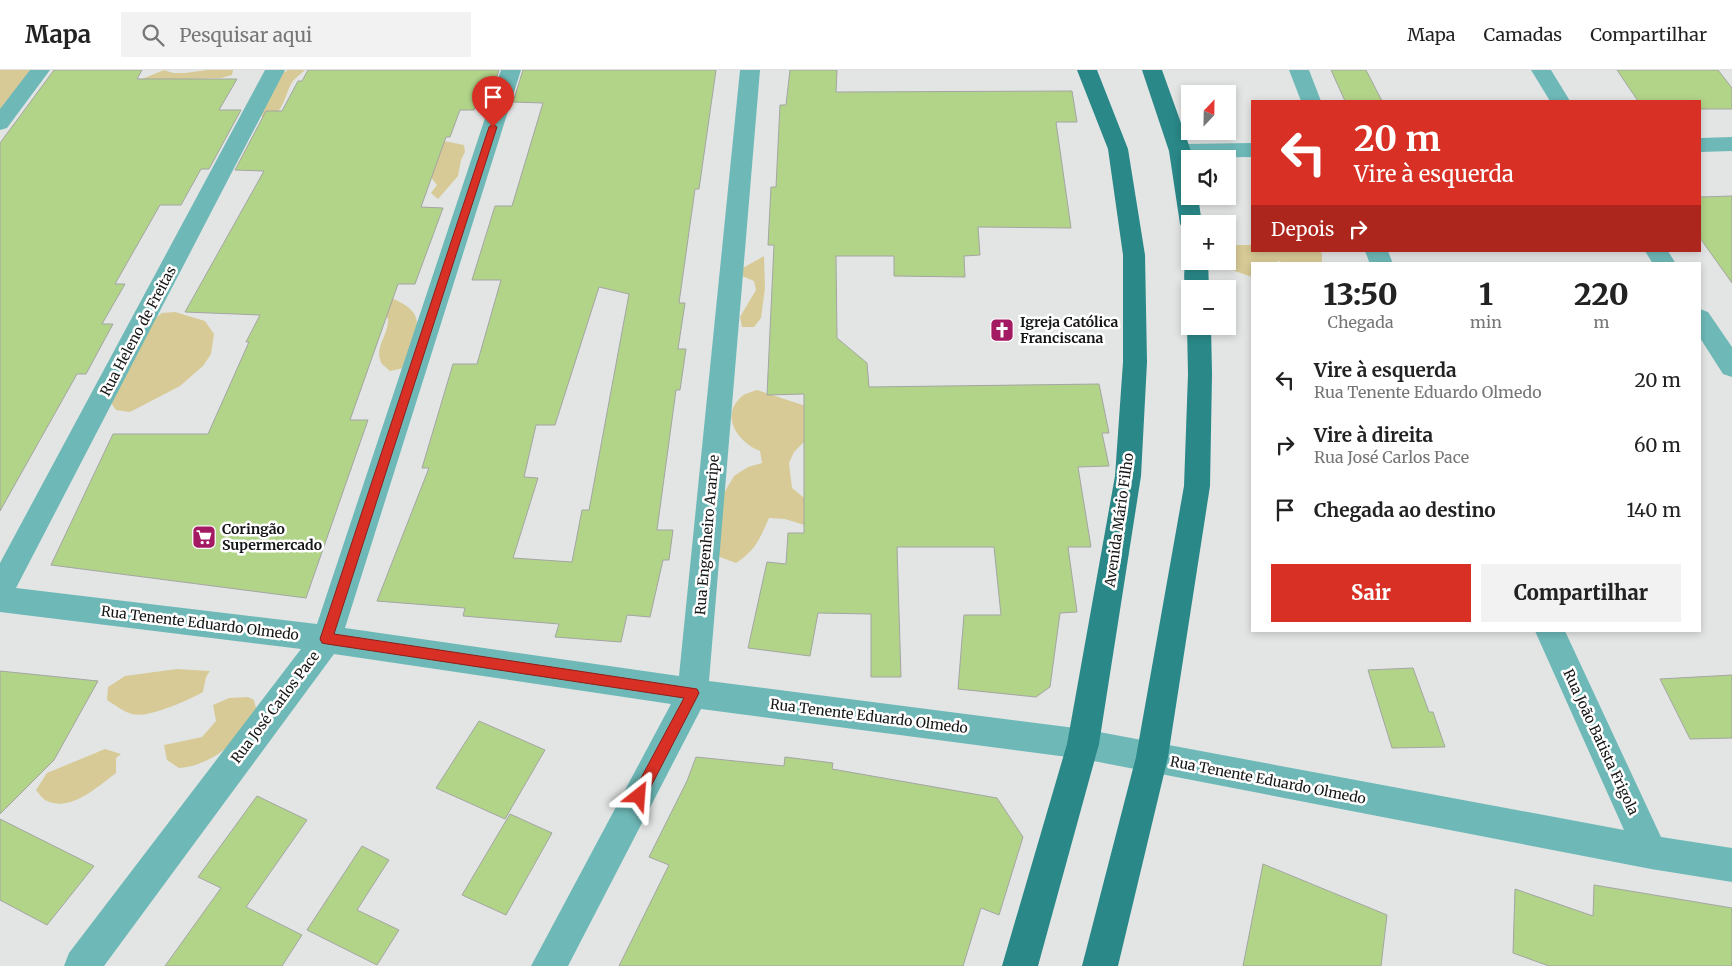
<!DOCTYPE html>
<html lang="pt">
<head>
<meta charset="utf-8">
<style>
  body { margin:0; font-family:Merriweather,serif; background:#f2f2f2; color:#222; height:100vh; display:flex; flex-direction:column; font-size:19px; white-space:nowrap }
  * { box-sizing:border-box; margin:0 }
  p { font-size:16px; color:#767676 }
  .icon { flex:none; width:28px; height:28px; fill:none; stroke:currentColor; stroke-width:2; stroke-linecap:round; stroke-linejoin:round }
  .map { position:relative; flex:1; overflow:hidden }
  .side { position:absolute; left:1251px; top:192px; width:450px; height:370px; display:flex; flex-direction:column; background:#fff; border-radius:0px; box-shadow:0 2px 8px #0003 }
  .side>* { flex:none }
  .top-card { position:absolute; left:1251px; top:30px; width:450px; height:152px; border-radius:0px; box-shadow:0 2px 8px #0003; background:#d93025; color:#fff; overflow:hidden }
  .needle { width:32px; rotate:22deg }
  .controls { position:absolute; left:1181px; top:15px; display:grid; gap:10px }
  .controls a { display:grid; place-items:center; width:55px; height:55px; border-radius:0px; background:#fff; box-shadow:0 2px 8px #0003; font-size:25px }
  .pin { position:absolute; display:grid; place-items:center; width:42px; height:42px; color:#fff; margin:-51px -21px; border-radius:50% 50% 50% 0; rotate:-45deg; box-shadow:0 0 5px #0007 }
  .pin .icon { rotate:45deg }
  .me { position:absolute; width:55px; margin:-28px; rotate:28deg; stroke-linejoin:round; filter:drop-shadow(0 0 4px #0008) }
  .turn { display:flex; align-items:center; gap:18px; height:105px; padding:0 20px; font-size:22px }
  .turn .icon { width:65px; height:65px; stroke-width:2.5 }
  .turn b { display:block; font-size:35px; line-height:42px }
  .then { display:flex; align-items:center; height:48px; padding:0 20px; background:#0003; gap:10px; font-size:19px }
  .eta { display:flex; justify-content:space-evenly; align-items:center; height:85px; text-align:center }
  .eta b { font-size:30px; font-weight:800; line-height:35px }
  .primary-button { display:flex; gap:10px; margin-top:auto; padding:10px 20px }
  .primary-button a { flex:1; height:58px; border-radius:0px; background:#d93025; color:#fff; font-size:20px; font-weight:800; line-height:58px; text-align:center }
  .primary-button a+a { background:#f2f2f2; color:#222 }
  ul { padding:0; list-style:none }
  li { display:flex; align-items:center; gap:15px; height:65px; padding:0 20px }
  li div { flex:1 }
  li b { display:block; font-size:19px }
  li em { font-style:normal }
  header { display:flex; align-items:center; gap:30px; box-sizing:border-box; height:70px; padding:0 25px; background:#fff; border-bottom:1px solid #e0e0e0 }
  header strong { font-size:24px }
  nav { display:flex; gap:28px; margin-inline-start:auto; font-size:18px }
  .search { width:350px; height:45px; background:#f2f2f2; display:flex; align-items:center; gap:12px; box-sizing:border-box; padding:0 18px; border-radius:0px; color:#767676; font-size:19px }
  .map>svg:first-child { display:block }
  .green { fill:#d7ca96 }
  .building { fill:#b2d489; stroke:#a4a5a2; fill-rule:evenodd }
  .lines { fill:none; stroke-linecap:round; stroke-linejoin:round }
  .minor { fill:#6eb9b8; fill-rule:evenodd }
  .major { fill:#2a8888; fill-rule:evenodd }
  .route { fill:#d93025; stroke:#8d1f18 }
  .labels { text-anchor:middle; stroke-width:5; stroke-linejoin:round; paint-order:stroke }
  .poi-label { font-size:14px; font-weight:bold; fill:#151616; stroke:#fff; text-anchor:start }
  .street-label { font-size:14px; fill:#151616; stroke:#fff }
</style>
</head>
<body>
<header>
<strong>Mapa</strong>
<div class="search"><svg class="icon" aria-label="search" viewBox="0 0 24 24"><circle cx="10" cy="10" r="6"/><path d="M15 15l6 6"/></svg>Pesquisar aqui</div>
<nav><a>Mapa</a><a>Camadas</a><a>Compartilhar</a></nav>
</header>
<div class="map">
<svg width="1732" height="896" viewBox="0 0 1732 896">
  <rect width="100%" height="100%" fill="#e2e5e4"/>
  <!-- green -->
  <g class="green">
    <polygon points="0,0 32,0 0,40"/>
    <polygon points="164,0 173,3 185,3 207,0 233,0 232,5 221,8 186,9 177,13 142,9"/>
    <path d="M288 0H305C301 4 296 7 293 11 283 25 285 51 259 46L278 6Z"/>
    <polygon points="444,71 464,75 465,82 461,90 458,106 438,129 431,123 437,115 426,101"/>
    <polygon points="1228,175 1252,175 1252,181 1320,181 1322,184 1322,192 1321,194 1285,194 1279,191 1271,194 1252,194 1252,207 1232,200 1223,192 1228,191"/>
    <polygon points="764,186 765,218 761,248 754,257 742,257 740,247 756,220 754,211 742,206 743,198"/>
    <path d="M392 228C404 234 417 240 417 254L404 298 390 301 382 294C373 277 389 266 388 248L383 246Z"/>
    <polygon points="175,242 205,251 214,264 211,284 203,296 180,316 130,342 116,340 111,333 151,251 162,243"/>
    <path d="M757 320 809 337 821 355 794 382 789 393 792 418 803 427 819 429 814 458 785 449 769 448C760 468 756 480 736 493L720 487 710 480 714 440 734 406 748 397 762 393 760 381C738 372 719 346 742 326 746 323 752 322 757 320Z"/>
    <path d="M177 599 210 601 206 607 203 622C189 630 147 649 132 644 124 642 115 635 107 630L108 617 125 606Z"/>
    <path d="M248 627 254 630 258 646C236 671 214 695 179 698L167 690 164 675 202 667 216 651 213 635 229 628Z"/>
    <path d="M105 679 121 684 116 688V703C97 717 71 742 47 731 42 729 39 723 36 720L47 703Z"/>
  </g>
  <!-- building -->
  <g class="building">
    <polygon points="54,0 142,0 137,9 237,9 219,40 241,40 209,99 201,99 181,135 160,135 115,214 125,214 102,254 113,254 86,304 77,304 0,441 0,73"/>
    <polygon points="308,0 499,0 488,32 477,32 474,40 460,40 450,67 446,67 421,137 443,138 415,214 398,214 350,350 368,350 306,528 51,495 113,364 208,364 249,272 246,272 260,245 185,242 264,101 235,100 266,41 282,41 298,11 302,11"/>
    <path d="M523 0H716L699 119H695L679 233H685L678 279H686L680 320H676L657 460H673L669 490H663L650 547 627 545 621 572 555 567 559 554 463 546 465 538 377 531 429 398H422L453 294H477L501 210H472L495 136H512L543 33 513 32ZM599 217 629 224 589 440H582L572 492 513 488 538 408 524 407 536 355H555Z"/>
    <polygon points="790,0 837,0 836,22 1072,21 1077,52 1056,52 1071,158 978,157 980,185 964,186 965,207 894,206 894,186 836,186 837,268 867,293 869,317 1099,314 1109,363 1102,363 1109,396 1078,397 1091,477 1068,477 1077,542 1060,543 1050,617 1036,627 958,619 964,545 1001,545 994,477 897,477 901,607 871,607 871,544 818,543 810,586 748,578 767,492 786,494 788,463 804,463 804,324 767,325 774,175 768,175 771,117 776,117 780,35 786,35"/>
    <polygon points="1331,0 1366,0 1382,31 1345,31"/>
    <polygon points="1617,0 1718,0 1732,18 1732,39 1700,39 1700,31 1638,31"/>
    <polygon points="1732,126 1732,213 1700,168 1700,127"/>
    <polygon points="1413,598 1429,642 1433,642 1445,677 1392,678 1368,600"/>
    <polygon points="0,601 98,611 54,690 0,744"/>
    <polygon points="1732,605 1732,668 1690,669 1660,609"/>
    <polygon points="479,651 545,680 505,749 436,718"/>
    <polygon points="696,687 784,696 785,687 833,693 832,699 997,728 1023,767 999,845 981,838 963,896 619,896 669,795 649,787 687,711"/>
    <polygon points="257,726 307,750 246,837 302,865 282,896 165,896 221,818 198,807"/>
    <polygon points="510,744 552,763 506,845 462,825"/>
    <polygon points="0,749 94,796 47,855 0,830"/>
    <polygon points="362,776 389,790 357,840 399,860 377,895 307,860"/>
    <polygon points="1263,794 1387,845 1381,896 1243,896"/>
    <polygon points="1594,815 1732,838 1732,896 1549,896 1513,883 1515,819 1593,846"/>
  </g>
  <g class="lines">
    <!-- minor -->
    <g class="minor">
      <polygon points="30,0 50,0 7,58 0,60 0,39"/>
      <polygon points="265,0 285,0 16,518 317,554 501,0 521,0 345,558 679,606 740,0 760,0 709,611 1083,659 1624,760 1535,561 1565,561 1661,767 1732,778 1732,812 1651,799 1083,689 701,639 568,896 531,896 671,634 334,584 104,896 64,896 69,883 301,579 0,542 0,493"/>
      <polygon points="1289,0 1309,0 1321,31 1301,31"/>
      <polygon points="1531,0 1551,0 1570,31 1550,31"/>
      <polygon points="1732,67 1732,81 1700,82 1700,68"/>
      <polygon points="1252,73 1252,87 1180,88 1173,86 1169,81 1173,76 1180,74"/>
      <polygon points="1365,181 1388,181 1393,194 1370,194"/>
      <polygon points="1645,181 1668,181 1676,194 1653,194"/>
      <polygon points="1700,239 1708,242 1732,277 1732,307 1723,304 1700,268"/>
    </g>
    <!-- major -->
    <g class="major">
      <polygon points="1077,0 1097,0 1128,79 1145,185 1147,292 1141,406 1099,674 1038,896 1002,896 1067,674 1115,406 1123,292 1123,185 1108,79"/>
      <polygon points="1142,0 1162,0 1191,81 1190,126 1198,126 1202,154 1190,154 1190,161 1183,159 1180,154 1169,81"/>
      <path d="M1189 185 1190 191H1208L1209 219H1190V225C1182 217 1183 195 1189 185Z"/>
      <polygon points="1190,250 1190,256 1211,256 1212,304 1210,416 1168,687 1118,896 1082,896 1136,687 1184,416 1188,304 1187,256"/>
    </g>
  </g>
  <!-- route -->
  <polygon class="route" points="493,54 497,57 334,564 697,619 699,623 697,627 644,730 639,732 634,730 632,726 634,721 684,628 327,574 322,573 320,569 489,57"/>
  <!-- icons -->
  <defs>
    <g id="church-square" transform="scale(1.25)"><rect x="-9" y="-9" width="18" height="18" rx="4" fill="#a41a62" stroke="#fff"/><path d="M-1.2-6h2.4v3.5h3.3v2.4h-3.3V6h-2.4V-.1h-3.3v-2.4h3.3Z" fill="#fff"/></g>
    <g id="supermarket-square" transform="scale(1.25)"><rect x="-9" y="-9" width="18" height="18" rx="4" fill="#a41a62" stroke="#fff"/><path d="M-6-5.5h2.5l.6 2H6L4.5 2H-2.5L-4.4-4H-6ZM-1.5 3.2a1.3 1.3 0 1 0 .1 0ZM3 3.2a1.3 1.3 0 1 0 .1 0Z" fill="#fff"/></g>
  </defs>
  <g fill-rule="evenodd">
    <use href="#church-square" x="1002" y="260"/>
    <use href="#supermarket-square" x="204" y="467"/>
  </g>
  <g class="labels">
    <!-- poi labels -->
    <g class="poi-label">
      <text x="1020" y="257">Igreja Católica<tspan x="1020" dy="16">Franciscana</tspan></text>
      <text x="222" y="464">Coringão<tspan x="222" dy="16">Supermercado</tspan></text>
    </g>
    <!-- street labels -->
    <g class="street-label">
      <text transform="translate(138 261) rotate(-62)" y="5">Rua Heleno de Freitas</text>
      <text transform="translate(1119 450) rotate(-82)" y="5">Avenida Mário Filho</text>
      <text transform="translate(707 465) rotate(-85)" y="5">Rua Engenheiro Araripe</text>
      <text transform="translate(200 553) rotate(7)" y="5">Rua Tenente Eduardo Olmedo</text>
      <text transform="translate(275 637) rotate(-53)" y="5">Rua José Carlos Pace</text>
      <text transform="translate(869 646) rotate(7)" y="5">Rua Tenente Eduardo Olmedo</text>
      <text transform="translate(1601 672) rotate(65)" y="5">Rua João Batista Frigola</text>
      <text transform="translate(1268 710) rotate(11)" y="5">Rua Tenente Eduardo Olmedo</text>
    </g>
  </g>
</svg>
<div class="controls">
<a><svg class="needle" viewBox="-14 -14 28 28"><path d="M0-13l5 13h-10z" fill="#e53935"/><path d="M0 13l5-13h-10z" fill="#767676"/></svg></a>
<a><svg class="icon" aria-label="sound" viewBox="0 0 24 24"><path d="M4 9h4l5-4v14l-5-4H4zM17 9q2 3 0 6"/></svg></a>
<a>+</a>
<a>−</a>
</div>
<div class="pin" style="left:493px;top:57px;background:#d93025"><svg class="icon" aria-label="arrive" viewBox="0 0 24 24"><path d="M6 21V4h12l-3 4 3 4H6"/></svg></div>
<svg class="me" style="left:639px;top:726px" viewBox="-20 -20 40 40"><path d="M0-17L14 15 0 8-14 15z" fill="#d93025" stroke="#fff" stroke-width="4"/></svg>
<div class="top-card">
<div class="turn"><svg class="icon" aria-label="left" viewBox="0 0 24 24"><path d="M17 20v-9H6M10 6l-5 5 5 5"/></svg><div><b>20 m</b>Vire à esquerda</div></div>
<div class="then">Depois<svg class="icon" aria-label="right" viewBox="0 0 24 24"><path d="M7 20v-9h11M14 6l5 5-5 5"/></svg></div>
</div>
<section class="side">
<div class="eta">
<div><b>13:50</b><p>Chegada</p></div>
<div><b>1</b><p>min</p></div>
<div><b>220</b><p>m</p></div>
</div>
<ul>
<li><svg class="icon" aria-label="left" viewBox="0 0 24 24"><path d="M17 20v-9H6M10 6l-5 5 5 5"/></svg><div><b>Vire à esquerda</b><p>Rua Tenente Eduardo Olmedo</p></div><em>20 m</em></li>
<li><svg class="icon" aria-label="right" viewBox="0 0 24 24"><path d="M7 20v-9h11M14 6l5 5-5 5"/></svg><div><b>Vire à direita</b><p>Rua José Carlos Pace</p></div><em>60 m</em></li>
<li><svg class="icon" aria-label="arrive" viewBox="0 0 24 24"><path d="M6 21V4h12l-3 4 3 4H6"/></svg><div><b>Chegada ao destino</b></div><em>140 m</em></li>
</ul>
<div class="primary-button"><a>Sair</a><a>Compartilhar</a></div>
</section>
</div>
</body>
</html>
